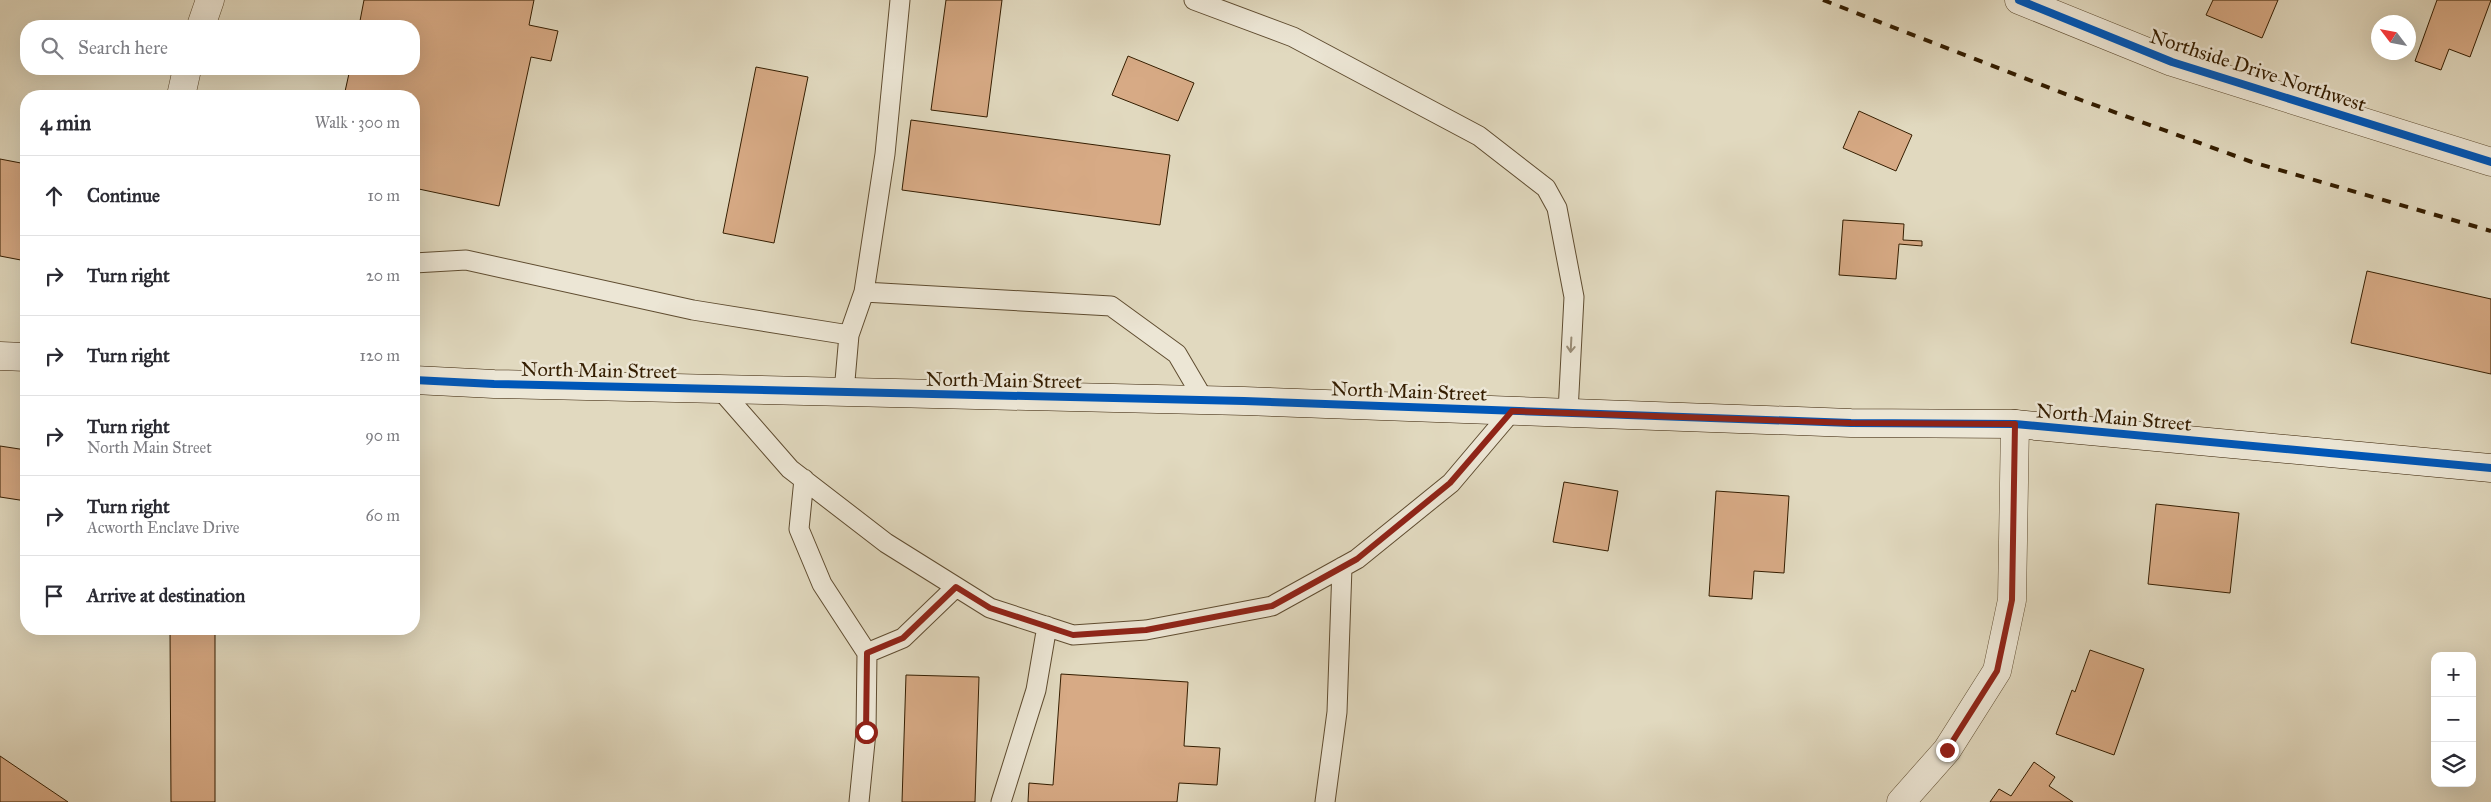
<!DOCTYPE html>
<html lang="en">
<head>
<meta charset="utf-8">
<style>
	:root { --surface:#fff; --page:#f7f7f7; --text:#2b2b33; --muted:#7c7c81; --line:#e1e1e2 }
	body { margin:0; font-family:"IM FELL Great Primer",serif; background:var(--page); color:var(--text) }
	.controls { position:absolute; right:15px; bottom:15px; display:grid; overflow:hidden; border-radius:10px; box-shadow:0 5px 20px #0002 }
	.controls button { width:45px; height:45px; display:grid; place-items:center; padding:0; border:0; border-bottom:1px solid var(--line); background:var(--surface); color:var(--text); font:25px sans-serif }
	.compass { position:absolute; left:2371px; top:15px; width:45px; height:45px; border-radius:50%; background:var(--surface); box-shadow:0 5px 20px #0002; rotate:302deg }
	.stop { position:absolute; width:15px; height:15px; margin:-11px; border:4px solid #8f2418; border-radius:50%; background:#fff }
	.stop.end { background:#8f2418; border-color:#fff; box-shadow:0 1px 5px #0008 }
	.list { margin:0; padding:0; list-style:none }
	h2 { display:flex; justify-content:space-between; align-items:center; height:65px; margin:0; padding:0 20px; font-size:21px }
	h2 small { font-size:16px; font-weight:400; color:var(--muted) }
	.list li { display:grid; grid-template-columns:32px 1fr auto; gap:15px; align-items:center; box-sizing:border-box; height:80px; padding:0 20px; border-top:1px solid var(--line) }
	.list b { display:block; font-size:19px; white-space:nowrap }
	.list p { margin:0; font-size:16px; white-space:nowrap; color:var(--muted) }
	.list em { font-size:16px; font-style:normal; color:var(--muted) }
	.icon { flex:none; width:28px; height:28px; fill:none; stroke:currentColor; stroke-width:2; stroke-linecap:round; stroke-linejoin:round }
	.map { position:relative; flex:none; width:2491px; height:802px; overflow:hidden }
	.search { position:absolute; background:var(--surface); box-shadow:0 5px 20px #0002; left:20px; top:20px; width:400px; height:55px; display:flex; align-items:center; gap:12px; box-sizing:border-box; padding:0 18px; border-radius:20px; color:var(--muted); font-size:19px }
	.panel { position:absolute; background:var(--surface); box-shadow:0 5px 20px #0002; left:20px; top:90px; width:400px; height:545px; border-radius:20px }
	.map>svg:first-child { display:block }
	.building { fill:#d7aa85; stroke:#341d00 }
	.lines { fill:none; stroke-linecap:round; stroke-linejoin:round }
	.lane-casing { stroke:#5f4c30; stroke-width:21 }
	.street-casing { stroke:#5f4c30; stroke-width:29 }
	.secondary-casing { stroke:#341d00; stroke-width:29 }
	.lane { stroke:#ece6d5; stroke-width:19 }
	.street { stroke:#ece6d5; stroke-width:28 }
	.secondary { stroke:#ece6d5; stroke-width:28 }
	.rail { stroke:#341d00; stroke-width:4; stroke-dasharray:9 9; stroke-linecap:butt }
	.cycleway-casing { stroke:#ece6d5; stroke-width:11 }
	.cycleway { stroke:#0057b8; stroke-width:8 }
	.oneway { stroke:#998c75 }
	.route { stroke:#8f2418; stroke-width:6 }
	.labels { text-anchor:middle; stroke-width:5; stroke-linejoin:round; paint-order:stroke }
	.street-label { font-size:20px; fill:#341d00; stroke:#ece6d5 }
</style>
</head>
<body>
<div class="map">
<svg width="2491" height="802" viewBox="0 0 2491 802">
	<rect width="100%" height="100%" fill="#e1d9bf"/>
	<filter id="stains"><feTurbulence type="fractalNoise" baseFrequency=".004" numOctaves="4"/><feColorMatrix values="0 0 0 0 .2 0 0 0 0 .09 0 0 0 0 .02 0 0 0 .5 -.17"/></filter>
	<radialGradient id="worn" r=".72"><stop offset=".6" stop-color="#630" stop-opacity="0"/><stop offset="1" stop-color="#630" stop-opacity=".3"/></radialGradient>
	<path class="building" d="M364,0H534L529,25L558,31L551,61L531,57L499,206L414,188V96H344L350,69H414V26H359Z
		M946,0H1002L987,117L931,110Z
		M2213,0H2278L2262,38L2206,15Z
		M2437,0H2491L2470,57L2449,49L2441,70L2415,61Z
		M1128,56L1194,83L1178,121L1112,95Z
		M756,67L808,77L774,243L723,233Z
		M1859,111L1912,135L1896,171L1843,148Z
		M911,120L1170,155L1160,225L902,190Z
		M0,159L26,164V261L0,256Z
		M1843,220L1904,224L1903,240L1922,241V246L1899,244L1896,279L1839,275Z
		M2367,271L2491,299V374L2351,343Z
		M0,446L26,450V501L0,497Z
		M1564,482L1618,491L1608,551L1553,542Z
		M1716,491L1789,496L1784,573L1754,571L1752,599L1709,596Z
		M2156,504L2239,513L2230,593L2148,584Z
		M170,629H215V802H171Z
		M2090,650L2144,669L2114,755L2056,734L2072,690L2075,692Z
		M1061,674L1188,682L1184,746L1220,748L1217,785L1179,783L1177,802H1028L1029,783L1053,785Z
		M906,675L979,677L975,802H902Z
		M0,756L68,802H0Z
		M2034,762L2055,777L2049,786L2073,802H1990L1999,789L2011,796Z"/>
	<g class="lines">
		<defs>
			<path id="lane" d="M1194,0L1293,37L1479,136L1546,188L1557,208L1574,297L1568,412
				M414,263L466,260L693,310L849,335
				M864,292L885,154L900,0
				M720,389L790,469L886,543L990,608L1073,635L1146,630L1272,606L1357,559L1451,483L1512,411
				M844,392L849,335L864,292L1111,306L1177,354L1204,400
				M804,479L799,529L822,584L867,653L866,732L859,802
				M867,653L903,638L956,587
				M1001,802L1036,690L1047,626
				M1325,802L1337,712L1342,567"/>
			<path id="street" d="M2019,0L2172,62L2491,162
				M201,26L210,0
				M181,96L187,69
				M1901,802L1947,750L1997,671L2012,600L2015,424"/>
			<path id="secondary" d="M0,356L26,357
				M414,380L494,384L1244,401L1851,423L2015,424L2491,468"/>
		</defs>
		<use href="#lane" class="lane-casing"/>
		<use href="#street" class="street-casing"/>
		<use href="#secondary" class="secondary-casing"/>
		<use href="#lane" class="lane"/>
		<use href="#street" class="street"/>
		<use href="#secondary" class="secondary"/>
		<path class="rail" d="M1823,0L2081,100L2252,162L2491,231"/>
		<defs>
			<path id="cycleway" d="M2019,0L2172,62L2491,162
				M414,380L494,384L1244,401L1851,423L2015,424L2491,468"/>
		</defs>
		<use href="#cycleway" class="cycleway-casing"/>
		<use href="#cycleway" class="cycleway"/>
	</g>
	<defs><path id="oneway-shaft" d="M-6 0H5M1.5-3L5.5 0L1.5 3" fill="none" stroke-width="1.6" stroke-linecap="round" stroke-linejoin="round" transform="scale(1.25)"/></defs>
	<use class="oneway" href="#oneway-shaft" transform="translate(1571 345) rotate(93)"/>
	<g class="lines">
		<path class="route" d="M866,732L867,653L903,638L956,587L990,608L1073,635L1146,630L1272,606L1357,559L1450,483L1512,411L1851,423L2015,424L2012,600L1997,671L1947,750"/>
	</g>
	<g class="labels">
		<g class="street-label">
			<text transform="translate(2258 70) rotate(18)" y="7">Northside Drive Northwest</text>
			<text transform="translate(599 370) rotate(1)" y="7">North Main Street</text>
			<text transform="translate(1004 380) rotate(1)" y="7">North Main Street</text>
			<text transform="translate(1409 391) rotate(2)" y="7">North Main Street</text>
			<text transform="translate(2114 417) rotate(5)" y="7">North Main Street</text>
		</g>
	</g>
	<rect width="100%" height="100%" filter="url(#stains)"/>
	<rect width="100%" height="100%" fill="url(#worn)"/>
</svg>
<div class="controls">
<button>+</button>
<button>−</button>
<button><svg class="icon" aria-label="layers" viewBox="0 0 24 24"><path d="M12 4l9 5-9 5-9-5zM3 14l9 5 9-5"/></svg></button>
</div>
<svg class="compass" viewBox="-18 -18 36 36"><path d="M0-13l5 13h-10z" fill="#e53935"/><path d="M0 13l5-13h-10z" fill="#7c7c81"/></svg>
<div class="stop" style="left:866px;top:732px"></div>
<div class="stop end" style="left:1947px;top:750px"></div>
<div class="search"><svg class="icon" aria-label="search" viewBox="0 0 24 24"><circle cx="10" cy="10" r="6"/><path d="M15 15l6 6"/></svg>Search here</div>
<section class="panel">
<h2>4 min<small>Walk · 300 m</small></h2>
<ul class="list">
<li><svg class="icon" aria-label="ahead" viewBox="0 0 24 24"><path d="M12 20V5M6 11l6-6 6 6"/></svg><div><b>Continue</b></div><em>10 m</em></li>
<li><svg class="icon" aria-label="right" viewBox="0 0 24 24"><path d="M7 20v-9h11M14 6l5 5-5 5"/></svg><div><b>Turn right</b></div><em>20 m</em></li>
<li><svg class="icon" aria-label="right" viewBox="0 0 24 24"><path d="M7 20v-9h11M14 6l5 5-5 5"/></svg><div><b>Turn right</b></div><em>120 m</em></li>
<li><svg class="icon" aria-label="right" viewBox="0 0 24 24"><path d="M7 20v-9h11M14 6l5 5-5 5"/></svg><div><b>Turn right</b><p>North Main Street</p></div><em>90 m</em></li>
<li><svg class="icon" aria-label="right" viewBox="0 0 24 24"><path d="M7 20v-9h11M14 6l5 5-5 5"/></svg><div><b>Turn right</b><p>Acworth Enclave Drive</p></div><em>60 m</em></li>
<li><svg class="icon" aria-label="arrive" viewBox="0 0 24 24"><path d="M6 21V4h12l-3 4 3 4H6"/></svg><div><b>Arrive at destination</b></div></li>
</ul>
</section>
</div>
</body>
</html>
